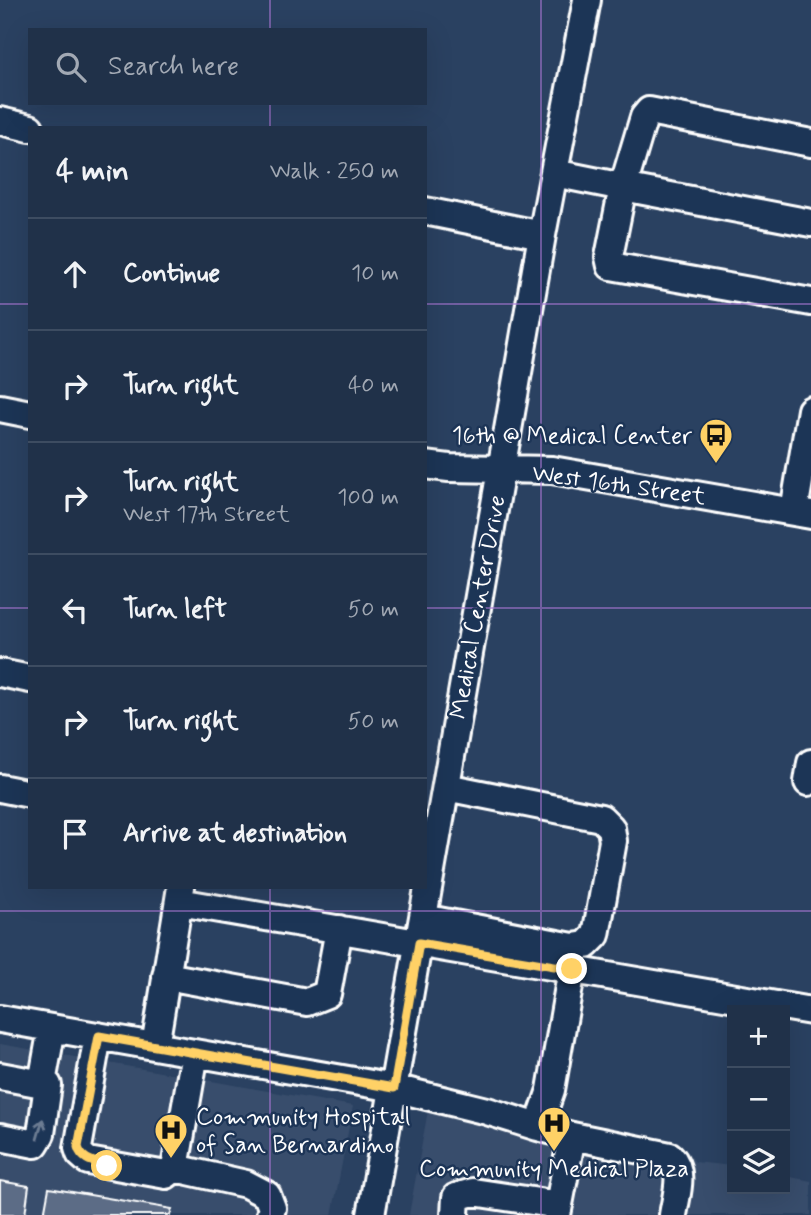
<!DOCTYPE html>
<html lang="en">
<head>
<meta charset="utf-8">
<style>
	:root { --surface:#203149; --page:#283950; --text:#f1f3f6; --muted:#a2a9b4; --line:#3d4c61 }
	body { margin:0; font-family:Mynerve,sans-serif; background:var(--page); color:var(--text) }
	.controls { position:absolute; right:21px; bottom:21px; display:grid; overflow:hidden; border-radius:0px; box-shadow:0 7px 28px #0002 }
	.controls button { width:63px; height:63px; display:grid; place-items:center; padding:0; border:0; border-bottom:2px solid var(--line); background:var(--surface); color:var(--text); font:35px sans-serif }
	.stop { position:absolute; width:21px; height:21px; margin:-16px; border:5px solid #ffd166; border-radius:50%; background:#fff }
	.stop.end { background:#ffd166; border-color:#fff; box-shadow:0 2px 7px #0008 }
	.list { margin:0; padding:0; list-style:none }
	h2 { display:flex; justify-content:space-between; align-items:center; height:91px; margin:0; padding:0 28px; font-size:30px }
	h2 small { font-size:23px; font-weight:400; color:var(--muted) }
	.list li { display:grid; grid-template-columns:46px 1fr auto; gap:21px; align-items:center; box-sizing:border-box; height:112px; padding:0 28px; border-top:2px solid var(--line) }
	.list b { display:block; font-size:26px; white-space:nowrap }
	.list p { margin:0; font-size:23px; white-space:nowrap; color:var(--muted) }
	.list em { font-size:23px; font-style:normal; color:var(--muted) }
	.icon { flex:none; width:38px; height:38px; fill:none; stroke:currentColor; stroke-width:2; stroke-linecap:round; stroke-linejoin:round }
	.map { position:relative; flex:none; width:811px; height:1215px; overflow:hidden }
	.search { position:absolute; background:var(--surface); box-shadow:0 7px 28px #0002; left:28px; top:28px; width:399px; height:77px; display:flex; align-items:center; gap:18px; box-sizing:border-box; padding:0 24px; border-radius:0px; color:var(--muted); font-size:26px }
	.panel { position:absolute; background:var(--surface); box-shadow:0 7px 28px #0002; left:28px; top:126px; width:399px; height:763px; border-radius:0px }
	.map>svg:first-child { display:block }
	.built { fill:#394e6c }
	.building { fill:#5b6c86; stroke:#fff; stroke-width:2 }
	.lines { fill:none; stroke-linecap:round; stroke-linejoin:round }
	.minor-casing { stroke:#fff; stroke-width:32 }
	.minor { stroke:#1d3557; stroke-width:26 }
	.oneway { stroke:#6c7c92 }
	.route { stroke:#ffd166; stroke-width:9 }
	.grid { fill:none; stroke:#a976d5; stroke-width:2; stroke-opacity:0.55 }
	.labels { text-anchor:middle; stroke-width:5; stroke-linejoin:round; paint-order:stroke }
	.poi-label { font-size:24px; fill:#fff; stroke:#1d3557; text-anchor:end }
	.street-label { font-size:24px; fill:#fff; stroke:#1d3557 }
</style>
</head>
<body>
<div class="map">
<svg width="811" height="1215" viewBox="0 0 811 1215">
	<rect width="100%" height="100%" fill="#2a4161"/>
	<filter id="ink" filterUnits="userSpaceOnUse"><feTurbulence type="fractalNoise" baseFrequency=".0143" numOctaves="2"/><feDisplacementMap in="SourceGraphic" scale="14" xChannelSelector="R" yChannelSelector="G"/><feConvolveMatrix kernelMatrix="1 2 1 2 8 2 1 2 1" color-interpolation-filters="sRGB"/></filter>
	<g filter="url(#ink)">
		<path class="built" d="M0,1044L353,1106L332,1215H0Z
			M431,1094L682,1145L695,1162L732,1166V1189H785V1176L811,1181V1215H409Z"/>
		<path class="building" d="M0,1181L29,1186L25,1215H0Z
			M49,1188L172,1209L170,1215H44Z"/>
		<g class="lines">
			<defs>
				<path id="minor" d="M0,121L30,128
					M554,173L623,187L644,117L649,111L811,143
					M425,211L542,235
					M811,223L623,187L609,257L611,266L811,302
					M0,408L30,414
					M425,465L449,468L552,470L811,515
					M794,511L811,410
					M0,673L30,679
					M808,782L811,763
					M0,788L30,794
					M179,902L811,1011
					M423,918L573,947L586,945L596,935L613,841L611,828L601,818L446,787
					M166,976L307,1002L327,994L339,929
					M0,1019L394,1088L487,1111L538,1127L572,1136L670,1156C685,1171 676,1196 673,1215
					M98,1036L78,1148L80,1154L88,1161L166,1175L175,1168L195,1053
					M155,1046L181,887
					M0,1076L48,1085L41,1134L35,1144L0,1137
					M42,1083L52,1028
					M538,1127L551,1090L572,969
					M175,1168L246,1184L267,1195L272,1208L270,1215
					M371,1215L542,235L587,0
					M455,1215L456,1197L473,1192L559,1205
					M557,1215L572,1136"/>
			</defs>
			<use href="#minor" class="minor-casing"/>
			<use href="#minor" class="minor"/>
		</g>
		<defs><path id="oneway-shaft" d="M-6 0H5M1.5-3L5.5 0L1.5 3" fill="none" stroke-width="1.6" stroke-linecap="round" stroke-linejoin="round" transform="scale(1.75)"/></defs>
		<use class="oneway" href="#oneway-shaft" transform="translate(40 1129) rotate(-74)"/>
	</g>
	<g class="lines" filter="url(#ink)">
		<path class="route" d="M107,1166C95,1162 82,1161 78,1147L99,1036L394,1088L419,943L572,969"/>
	</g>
	<path class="grid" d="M270,0V30M541,0V1215M270,103V128M0,304H30M425,304H811M0,608H30M425,608H811M270,887V1215M0,911H811"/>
	<defs>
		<symbol id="bus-pin" viewBox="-11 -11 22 30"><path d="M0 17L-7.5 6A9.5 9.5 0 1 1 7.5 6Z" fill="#ffd166" stroke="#1d3557"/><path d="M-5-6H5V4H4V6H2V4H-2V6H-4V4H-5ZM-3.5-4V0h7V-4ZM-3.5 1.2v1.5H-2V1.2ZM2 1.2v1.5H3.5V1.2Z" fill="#111"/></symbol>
		<symbol id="hospital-pin" viewBox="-11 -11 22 30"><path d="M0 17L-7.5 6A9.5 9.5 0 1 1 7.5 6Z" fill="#ffd166" stroke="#1d3557"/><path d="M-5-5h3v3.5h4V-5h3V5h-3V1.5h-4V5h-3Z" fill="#111"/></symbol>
	</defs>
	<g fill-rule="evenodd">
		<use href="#bus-pin" x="697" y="416" width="38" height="52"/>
		<use href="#hospital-pin" x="535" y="1104" width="38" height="52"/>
		<use href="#hospital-pin" x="152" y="1111" width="38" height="52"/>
	</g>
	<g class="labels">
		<g class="poi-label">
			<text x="692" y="443">16th @ Medical Center</text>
			<text x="196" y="1124" text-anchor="start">Community Hospital<tspan x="196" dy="28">of San Bernardino</tspan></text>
			<text x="554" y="1176" text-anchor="middle">Community Medical Plaza</text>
		</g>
		<g class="street-label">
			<text transform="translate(619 484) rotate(8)" y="8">West 16th Street</text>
			<text transform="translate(477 607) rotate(-80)" y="8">Medical Center Drive</text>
		</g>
	</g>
</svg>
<div class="controls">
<button>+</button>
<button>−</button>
<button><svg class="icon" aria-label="layers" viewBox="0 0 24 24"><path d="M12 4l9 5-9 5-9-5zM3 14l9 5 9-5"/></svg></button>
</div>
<div class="stop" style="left:107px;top:1166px"></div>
<div class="stop end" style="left:572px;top:969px"></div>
<div class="search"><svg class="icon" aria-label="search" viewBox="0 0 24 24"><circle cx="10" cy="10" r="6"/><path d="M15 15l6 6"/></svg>Search here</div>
<section class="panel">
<h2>4 min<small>Walk · 250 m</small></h2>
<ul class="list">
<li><svg class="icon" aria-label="ahead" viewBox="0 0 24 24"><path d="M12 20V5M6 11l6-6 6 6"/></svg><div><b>Continue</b></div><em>10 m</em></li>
<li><svg class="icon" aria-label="right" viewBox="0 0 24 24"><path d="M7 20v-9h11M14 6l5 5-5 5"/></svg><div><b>Turn right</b></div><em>40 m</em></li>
<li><svg class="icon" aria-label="right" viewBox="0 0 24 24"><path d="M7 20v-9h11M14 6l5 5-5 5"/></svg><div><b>Turn right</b><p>West 17th Street</p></div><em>100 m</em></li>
<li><svg class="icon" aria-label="left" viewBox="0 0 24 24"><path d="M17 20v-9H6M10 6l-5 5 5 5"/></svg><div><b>Turn left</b></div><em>50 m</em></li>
<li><svg class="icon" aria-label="right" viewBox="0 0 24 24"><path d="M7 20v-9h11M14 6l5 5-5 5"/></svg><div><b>Turn right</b></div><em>50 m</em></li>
<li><svg class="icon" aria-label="arrive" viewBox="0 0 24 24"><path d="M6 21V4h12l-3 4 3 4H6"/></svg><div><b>Arrive at destination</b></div></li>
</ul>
</section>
</div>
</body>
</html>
